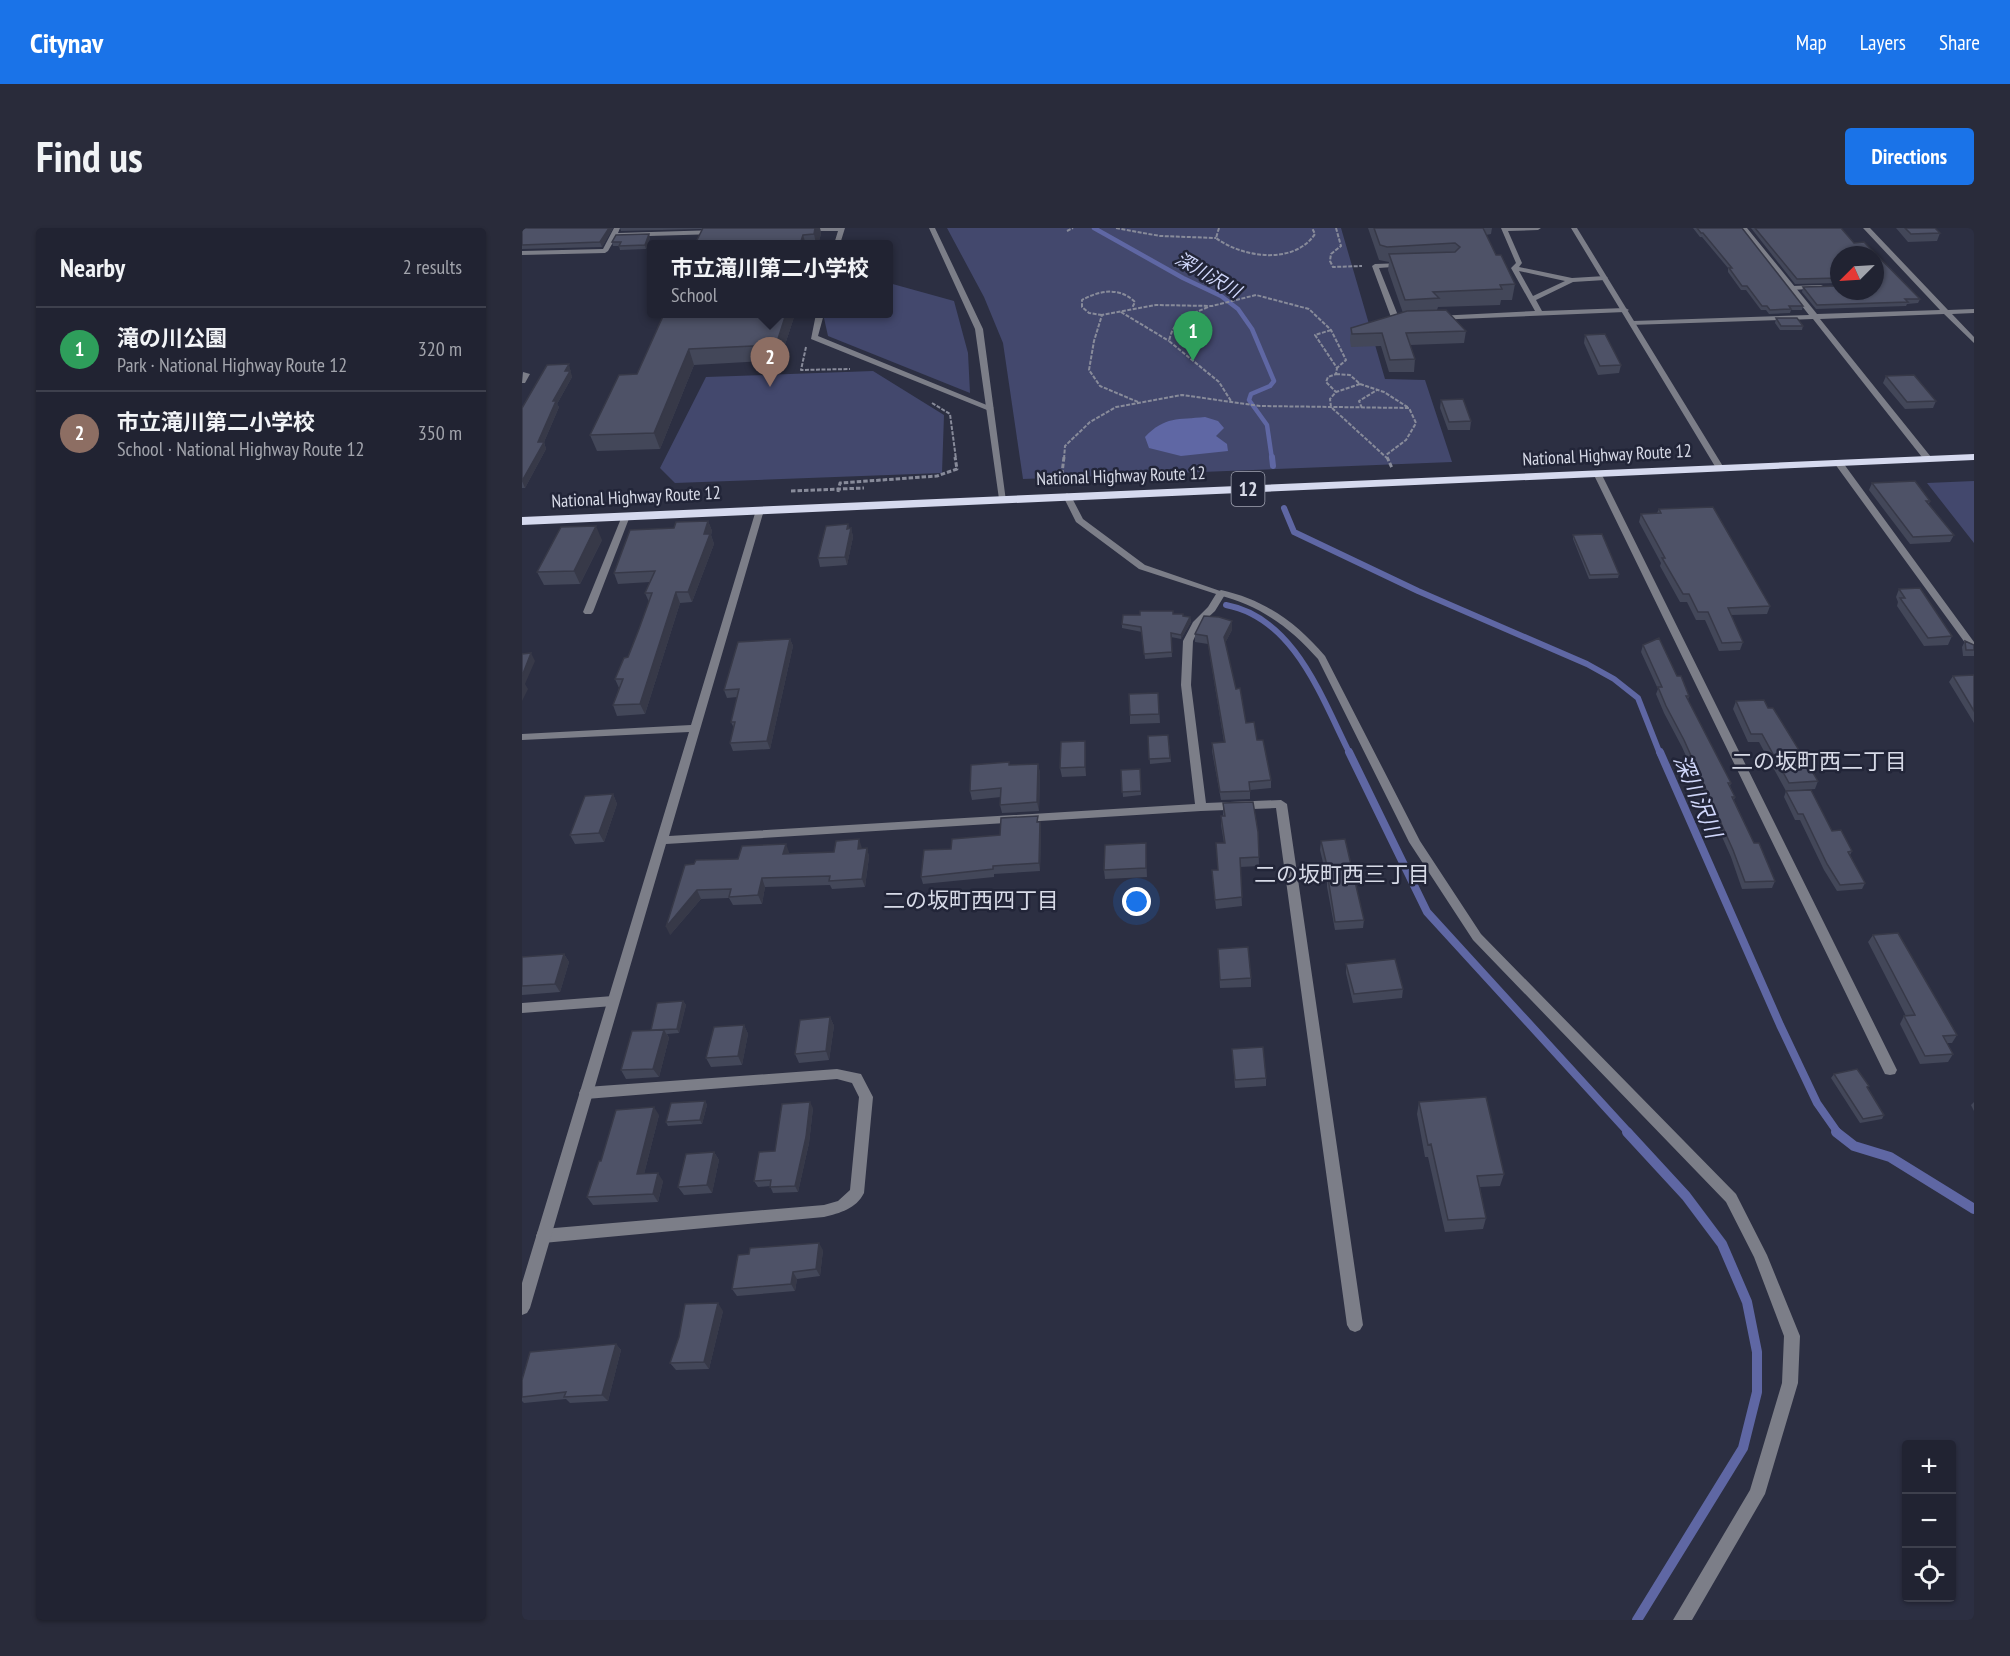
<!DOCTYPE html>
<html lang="en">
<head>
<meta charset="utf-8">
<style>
	:root { --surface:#212332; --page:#292b3a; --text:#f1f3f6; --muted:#a2a4ac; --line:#3e404d; --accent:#1a73e8 }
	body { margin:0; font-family:"PT Sans Narrow","Noto Sans JP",sans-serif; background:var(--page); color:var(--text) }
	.controls { position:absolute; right:18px; bottom:18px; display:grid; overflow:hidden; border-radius:6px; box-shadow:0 2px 4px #0004 }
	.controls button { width:54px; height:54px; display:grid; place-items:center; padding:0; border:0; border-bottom:2px solid var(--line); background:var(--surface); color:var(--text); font:30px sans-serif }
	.compass { position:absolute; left:1308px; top:18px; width:54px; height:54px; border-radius:50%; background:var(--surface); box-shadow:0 2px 4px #0004; rotate:246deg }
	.you { position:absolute; left:615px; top:674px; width:21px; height:21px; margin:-15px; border:4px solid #fff; border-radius:50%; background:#1a73e8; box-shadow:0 0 0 9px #1a73e833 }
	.badge { display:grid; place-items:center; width:39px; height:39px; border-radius:50%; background:var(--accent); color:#fff; font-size:20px; font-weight:700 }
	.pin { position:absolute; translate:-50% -50px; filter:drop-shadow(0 2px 3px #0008) }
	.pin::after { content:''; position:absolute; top:32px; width:21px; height:18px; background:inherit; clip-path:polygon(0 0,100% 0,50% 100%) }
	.popup { position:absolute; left:125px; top:12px; width:246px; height:78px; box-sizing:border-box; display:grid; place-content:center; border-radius:6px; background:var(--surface); filter:drop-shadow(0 2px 4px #0005); font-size:20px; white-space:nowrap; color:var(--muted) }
	.popup b { font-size:22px; color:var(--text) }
	.popup::after { content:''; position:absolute; left:50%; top:100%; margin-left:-12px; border:12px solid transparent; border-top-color:var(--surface) }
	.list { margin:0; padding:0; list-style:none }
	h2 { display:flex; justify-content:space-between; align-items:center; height:78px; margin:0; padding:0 24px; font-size:26px }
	h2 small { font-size:20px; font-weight:400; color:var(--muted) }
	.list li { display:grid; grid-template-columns:39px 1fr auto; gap:18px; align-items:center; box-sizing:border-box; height:84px; padding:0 24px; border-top:2px solid var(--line) }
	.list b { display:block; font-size:22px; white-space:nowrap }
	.list p { margin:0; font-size:20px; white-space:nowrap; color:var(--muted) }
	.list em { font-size:20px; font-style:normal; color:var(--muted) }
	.icon { flex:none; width:33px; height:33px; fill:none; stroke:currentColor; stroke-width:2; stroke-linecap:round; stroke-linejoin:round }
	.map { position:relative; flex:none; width:1452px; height:1392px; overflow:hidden; border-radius:6px }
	header { display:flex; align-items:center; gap:36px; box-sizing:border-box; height:84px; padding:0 30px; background:var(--accent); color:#fff }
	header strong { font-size:28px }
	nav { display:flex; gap:33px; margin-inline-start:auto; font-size:21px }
	.intro { display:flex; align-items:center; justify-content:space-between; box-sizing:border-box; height:144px; padding:0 36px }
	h1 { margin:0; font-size:42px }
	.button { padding:15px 27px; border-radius:6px; background:var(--accent); color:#fff; font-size:21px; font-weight:700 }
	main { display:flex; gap:36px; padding:0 36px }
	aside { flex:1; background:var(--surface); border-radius:6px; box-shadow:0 2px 4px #0004 }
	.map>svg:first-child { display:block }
	.green { fill:#43486d }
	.water { fill:#5f67a4 }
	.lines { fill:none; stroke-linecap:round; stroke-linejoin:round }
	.stream-far3 { stroke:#5f67a4; stroke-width:4.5 }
	.stream-far2 { stroke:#5f67a4; stroke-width:6 }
	.stream-far1 { stroke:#5f67a4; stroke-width:8 }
	.stream { stroke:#5f67a4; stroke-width:10 }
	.path-far1 { stroke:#888b9a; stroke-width:2; stroke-dasharray:4 1.5; stroke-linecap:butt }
	.path { stroke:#888b9a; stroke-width:3; stroke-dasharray:4.5 2; stroke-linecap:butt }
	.service { fill:#7c7e88; fill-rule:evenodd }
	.minor { fill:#7c7e88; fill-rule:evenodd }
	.tertiary { fill:#7c7e88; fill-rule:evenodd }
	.trunk { fill:#d6daef; fill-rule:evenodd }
	.wall { fill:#434759 }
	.shaded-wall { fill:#373948 }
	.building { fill:#4e5267; stroke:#373948; stroke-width:1.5 }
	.labels { text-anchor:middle; stroke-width:5; stroke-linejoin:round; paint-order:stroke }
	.far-water-label { font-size:18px; font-style:italic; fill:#d0d7fb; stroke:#222538 }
	.far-street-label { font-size:18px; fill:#d7dae7; stroke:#222538 }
	.shield { fill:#222538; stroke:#a1a4b2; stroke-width:1.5 }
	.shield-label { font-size:20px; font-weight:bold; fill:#d7dae7 }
	.neighbourhood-label { font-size:22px; fill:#d7dae7; stroke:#222538 }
	.water-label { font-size:22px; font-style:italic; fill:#d0d7fb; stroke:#222538 }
</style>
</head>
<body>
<header>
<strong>Citynav</strong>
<nav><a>Map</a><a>Layers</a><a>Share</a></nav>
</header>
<div class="intro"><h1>Find us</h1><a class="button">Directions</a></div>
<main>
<aside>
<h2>Nearby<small>2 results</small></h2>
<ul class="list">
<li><span class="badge" style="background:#2e9e5b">1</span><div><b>滝の川公園</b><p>Park · National Highway Route 12</p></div><em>320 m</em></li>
<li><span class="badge" style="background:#8d6e63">2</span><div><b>市立滝川第二小学校</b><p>School · National Highway Route 12</p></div><em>350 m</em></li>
</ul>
</aside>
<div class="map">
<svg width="1452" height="1392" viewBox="0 0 1452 1392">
	<rect width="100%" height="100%" fill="#2c2f42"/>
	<path class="green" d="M425,0H819L863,151L903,152L930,234L501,251L481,115L462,69Z
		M367,55L432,73L446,125L448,165L306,108L302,90L304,86H366Z
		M351,143L422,187L420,245L153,255L138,240L184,149Z
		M1452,253V315L1405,255Z"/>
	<path class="water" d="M683,189L696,193L702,200L694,208L705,216L706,223L659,228L627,220L623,209C643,188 656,192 683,189Z"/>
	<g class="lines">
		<path class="stream-far3" d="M572,0L661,50L699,68L716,81L730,101L752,153L748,158L729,166L727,172L745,197L750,231"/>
		<path class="stream-far2" d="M750,229L751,238
			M762,280L772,304L896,363L1065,436L1092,451L1116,470L1138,526
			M704,377C773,390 800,471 828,526"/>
		<path class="stream-far1" d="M827,524L905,684L1107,905
			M1138,524L1258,797L1295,875L1316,905"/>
		<path class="stream" d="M1105,904L1164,968L1200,1016L1225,1074L1235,1124V1164L1221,1220L1115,1392
			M1314,904L1332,918L1368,929L1452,981"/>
		<path class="path-far1" d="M594,0L638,8L694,10
			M697,0L694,10C721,30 772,37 793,6L790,0
			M814,0L819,18L809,26L808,33L811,39L840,38
			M545,3L551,0
			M686,79C666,88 652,90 647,113L697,154L709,173
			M599,84L647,113
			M580,87L567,85L560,79V72C578,62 598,59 613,74L610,80
			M809,102L793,107L815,140L814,146L806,149L804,154L814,164
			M284,119L279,142L328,141
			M814,146L828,147L838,156L814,164L808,171L809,179L866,231
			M838,156L862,164L887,180
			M616,174L578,158L567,142L572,113L580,87L634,77L690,78L734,67L787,81L809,102L824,132L815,140
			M410,175L428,186L434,231
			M840,180L837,173L855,162
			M542,231L543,218L568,194L594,179L660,167L738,178L887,180L894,195L884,212L864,227"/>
		<path class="path" d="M865,229L870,240
			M539,253L542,229
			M269,263L342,260
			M316,264L318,255L415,248L435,241L433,229"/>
		<path class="service" d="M979,0H1019L1016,2L986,3L1000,35L997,39L1050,50L1083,48L1086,50L1083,52L1051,54L1014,72L1020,83L1103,80L1107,82L1103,84L912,92L911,90L915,88L1013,83L989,40L994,35ZM997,43L1043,53L1011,68Z
			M882,35L885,37L884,38L857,40L877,90L883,89L887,91L874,94L870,92L850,38L853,36Z
			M1299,57L1301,58V60L1270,62L1267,60L1270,58Z
			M1,144L8,146L3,155H0Z
			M104,285L108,288L71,384L69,386H63L61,384L100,288Z
			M699,362C743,372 774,394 803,428L898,613L959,706L1214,966L1245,1027L1278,1108L1276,1155L1243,1266L1170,1392H1151L1228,1262L1260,1155L1262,1108L1232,1029L1204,974L951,712L887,614L796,431C768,399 737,377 696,367L694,365Z
			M91,768L95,769L97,773L95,777L91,778L0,785V775Z
			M315,841L339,846L351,869L342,965C334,981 318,985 302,989L21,1015L16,1013L14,1008L16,1003L21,1001L302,977L316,973L328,962L337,869L330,855L315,851L64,871L59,869L57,865L59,861L64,859Z"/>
		<path class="minor" d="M92,0H98L96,5L195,2L198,4L195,6L94,9L86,23L83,25L0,27V23L81,21Z
			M284,0H323L318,16H312L316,3H282V1Z
			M1219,0H1225L1295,86L1418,82L1341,0H1348L1426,82L1452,81V85L1430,86L1452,109V115L1422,86L1298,91L1409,229V233H1403L1291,91L1108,97V93H1111L1287,87Z
			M294,86H302L296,108L472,180L465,182L289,111Z
			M1313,232H1319L1452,414V424L1449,423L1313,236Z
			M1072,243L1079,245L1375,842L1373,846L1368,847L1363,846L1361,842L1071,245Z
			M545,265L549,268L561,291L623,337L704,365L693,383L678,397L671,413L669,457L684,575L759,572L765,576L841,1097L838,1102L833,1104L828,1102L825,1097L754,580L679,583L144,616L8,1080L5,1085L0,1087V1055L167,504L0,512V506L169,497L234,282L238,279L242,282L147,608L673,576L659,457L661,413L671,394L686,379L694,366L617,341L554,294L541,268Z"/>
		<path class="tertiary" d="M407,0H413L461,101L484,273L477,271L453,101Z
			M1049,0H1055L1202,240L1201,242L1194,240Z"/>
		<path class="trunk" d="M1452,226V232L0,297V289Z"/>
	</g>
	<path class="wall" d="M0,0H91L80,19L0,21Z
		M98,0H298L299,6L296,16H173L180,1L99,3Z
		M846,0H970L969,6L964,7L974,27L993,56L990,72H979L978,77L916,79L915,82L944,103L942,115L888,117L893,131L892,144H867L859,118L829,119L828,112L829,100L881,85L866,42L867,34L857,32Z
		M1171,0H1220L1281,78L1280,82H1269L1268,85L1247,86L1244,82H1239L1224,62H1219L1206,44V40L1180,9H1178Z
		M1229,0H1319L1332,15L1398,71L1396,75L1385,76L1384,78L1294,81L1280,64L1281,59L1353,63L1317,27V55L1273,56Z
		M1374,0H1413L1418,5L1415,13L1386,14Z
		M128,10L124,21L98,22L97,18H91L90,14Z
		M142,86H273L258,132L172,137L138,221L75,223L68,207L115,146Z
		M1254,90L1281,98L1280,102H1258L1253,95Z
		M1063,107L1099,137L1097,145L1076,147L1062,115Z
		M49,142L48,144L50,149L35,176L37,179L22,214L24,221L3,260H0V180Z
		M1364,148L1414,173L1411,180L1383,181L1361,155Z
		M919,172L949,193L948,202H926L918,180Z
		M1350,255L1408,273L1407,276L1432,307L1428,314L1388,316L1347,262Z
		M1137,281L1248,378L1245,386L1209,387L1221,414L1218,422L1197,423L1183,392H1174L1165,374H1158L1138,338L1139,335L1117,294L1119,286L1135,285Z
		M186,293L190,303L189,307L192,316L170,374L158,375L123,486L95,488L91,477L97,460L93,451L106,429L117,401L127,374L123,365L128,354L96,356L92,345Z
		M326,296L327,301L329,300L331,309L325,337L298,339L296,330Z
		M1051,307L1097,346L1096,350L1067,351L1051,311Z
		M80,312L58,356L22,357L15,344Z
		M1377,361L1430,408L1426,417L1402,418L1375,378L1376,374L1374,369Z
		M651,386L668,389L669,394L659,411L649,409L650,429L623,431L620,404L600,400V396Z
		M710,402L703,415L714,461L724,495L735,512L749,552V560L728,562V571L699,572L690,523V515L702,514L686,416L673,414V406Z
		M268,411L271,418L248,521L211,523L208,515L212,500L209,494L215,469L205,470L202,462Z
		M1443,413L1452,417V428H1441L1440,419Z
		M1121,417L1155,448L1167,468L1166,472L1209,555L1208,558L1213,569L1212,572L1232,615L1253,653L1250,660L1220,661L1209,629L1160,519L1142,485L1134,466L1136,461L1119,424Z
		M1452,447V495L1427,454L1431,448Z
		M636,465L638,495L608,496V487Z
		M1214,473L1246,480L1296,553L1293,561L1264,563L1237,514H1226L1211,481Z
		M646,507L649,534L628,536L626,508Z
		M564,522V548L540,549L538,540Z
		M516,536L518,545L517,583L480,585L478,577L479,569L450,572L448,563L488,537Z
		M618,541L619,567L601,569L599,542Z
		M1264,563L1310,603L1330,623L1328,627L1343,655L1340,661L1315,663L1302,642L1278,592H1273L1262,569Z
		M91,566L95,576L82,614L53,616L48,607Z
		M701,575L736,604L737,638L718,639L720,678L694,681L690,642H696L702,615L699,597V588H701Z
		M517,594H518L519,601L518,643L472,646V649L401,656L399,649L429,621L478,607Z
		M799,613L842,692L841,700L813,702L805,659V651L798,622Z
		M345,620L347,629L343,659L310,661L308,657L243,659L240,676L211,677L207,670L179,671L148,707L172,636L267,624V625L312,624Z
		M624,625L625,649L583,651L582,642Z
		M1351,707L1435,807L1430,815H1425L1431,826L1426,834L1398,836L1378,796L1382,788H1384L1346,714Z
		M696,721L729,750V759L698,760Z
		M42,726L47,734L38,764L0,767V729Z
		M824,736L881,761L880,770L831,775L824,745Z
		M161,773L164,777L157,805L145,806L147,810L137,849L104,851L99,842L129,802Z
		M308,789L312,798L307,832L277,835L273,826Z
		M222,797L226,806L220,837L189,839L184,830Z
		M710,821L744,850V858L713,860Z
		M1312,846L1346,860L1362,887L1360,891L1338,895L1309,850Z
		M183,873L185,877L180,896L146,898L144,894Z
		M897,874L982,946L978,958L958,959L964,990L961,1001L923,1004L906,929H903L895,886Z
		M1452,874V883L1449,877Z
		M291,880L287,915L276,964L251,965L248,958L236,959L232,953L253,923Z
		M137,887L122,946L141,953L136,974L71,977L65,969L79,933Z
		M192,924L197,932L190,965L162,967L156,959Z
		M301,1022L298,1048L275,1051L273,1063L215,1068L210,1061Z
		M201,1083L187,1141L154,1142L148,1135Z
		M94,1116L99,1122L86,1173L48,1175L44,1171L2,1175L0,1173V1152Z"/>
	<path class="shaded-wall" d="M87,0H91L80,19L78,14Z
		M293,0H298L299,6L296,16H294L292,6Z
		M127,6L128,10L124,21L123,17Z
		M281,7L284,16H278Z
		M264,86H273L258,132L254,117Z
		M167,121L172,137L138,221L132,205Z
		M47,136L50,149L35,176L37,179L22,214L24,221L3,260L0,253L16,214L31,173L43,143Z
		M186,293L190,303L189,307L192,316L170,374L166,364L182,306Z
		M326,296L328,305L329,300L331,309L325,337L323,329Z
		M74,298L80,312L58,356L52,343Z
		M154,364L158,375L123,486L118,476Z
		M668,389L669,394L659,411V407Z
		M710,393V402L702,417V409Z
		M268,411L271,418L248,521L245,513Z
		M9,425L13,433L3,456L6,461L0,473V448Z
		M563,513L564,522V548L563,539Z
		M516,536L518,545L517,583L515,574Z
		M91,566L95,576L82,614L77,605Z
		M518,594L519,601L518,643L517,635Z
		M337,611L340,620L339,630L336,621Z
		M264,616L267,624L264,634L261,626Z
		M345,620L347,629L343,659L340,651Z
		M240,650L243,659L240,676L236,667Z
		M175,662L179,671L148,707L144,699Z
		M42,726L47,734L38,764L33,756Z
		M161,773L164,777L157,805L155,801Z
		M308,789L312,798L307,832L304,823Z
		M222,797L226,806L220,837L216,828Z
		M142,802L147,810L137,849L131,841Z
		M183,873L185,877L180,896L178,892Z
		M288,874L291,880L287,915L276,964L273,958Z
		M132,879L137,887L120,954L115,946Z
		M192,924L197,932L190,965L185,957Z
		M136,945L141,953L136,974L131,966Z
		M297,1015L301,1022L298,1048L294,1041Z
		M271,1044L275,1051L273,1063L269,1056Z
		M196,1075L201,1083L187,1141L182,1134Z
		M94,1116L99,1122L86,1173L80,1167Z"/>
	<path class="building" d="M0,0H87L78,14L0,17Z
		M181,0H293L292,6L281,7L278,16H173Z
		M852,0H961L974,27H979L993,56L978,57L980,61L911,64L917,70L883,72L867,26L933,24L938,19L933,15L865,19L858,17Z
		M1175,0H1220L1281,78H1267L1269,81L1248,82L1245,78H1240L1225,58H1220L1207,40H1210L1181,5H1179Z
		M1233,0H1319L1332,15L1342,14L1398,71H1383L1386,74L1295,77L1281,59L1317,58V63H1353V27H1317V50L1275,51Z
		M1383,0H1413L1418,5L1389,6Z
		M127,6L123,17L97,18L99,14H90L94,7Z
		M924,82L944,103L884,105L893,131L868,132L860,105L830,106L829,100L885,83Z
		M142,86H264L254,117L167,121L132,205L68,207L97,147L115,146Z
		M1254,90H1275L1281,98H1259Z
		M1083,106L1099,137L1078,138L1063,107Z
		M47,136L43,143H48L31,173H34L16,214H22L0,253V180L25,137Z
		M1392,147L1414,173L1385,174L1364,148Z
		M941,171L949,193L927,194L919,172Z
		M1393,253L1408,273H1404L1432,307L1391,309L1350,255Z
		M1191,279L1248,378L1206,380L1221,414L1200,415L1186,384H1176L1167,366H1161L1140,330H1143L1119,286L1139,285L1137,281Z
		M186,293L182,306H188L166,364H154L118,476L91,477L101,451H93L102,430L106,429L117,401L130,365H123L133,343L92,345L108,302L152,300L154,294Z
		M326,296L325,301L329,300L323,329L296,330L304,298Z
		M74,298L52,343L15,344L39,299Z
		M1080,306L1097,346L1068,347L1051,307Z
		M1398,360L1430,408L1406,410L1378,370H1383L1377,361Z
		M618,383H651V386H661V388L668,389L659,407L649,405L650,424L622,426L619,399L600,396L601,387H618Z
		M682,388L697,389L710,393L702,409L714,461L718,460L724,495L732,494L735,512H741L749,552L727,554L728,563L698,564L690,515L703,514L685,408L673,406Z
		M1137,410L1155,448H1159L1167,468H1164L1209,555H1206L1213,569H1210L1232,615H1237L1253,653L1223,654L1211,622L1162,512L1144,478L1136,459H1140L1121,417Z
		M268,411L245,513L208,515L213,494H209L217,461L202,462L216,414Z
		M1443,413L1452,417V422H1444Z
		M9,425L0,448V426Z
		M1452,447V483L1431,448Z
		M636,465L637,486L608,487L607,466Z
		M1242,472L1246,480H1251L1296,553L1267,555L1240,506H1229L1214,473Z
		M646,507L648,530L627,531L626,508Z
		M563,513V539L538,540L539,514Z
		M487,534V537L516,536L515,574L478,577L479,560L448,563L449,537Z
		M618,541L619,563L600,564L599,542Z
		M1289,562L1310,603L1319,602L1330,623L1326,624L1343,655L1318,657L1305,636L1281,586H1276L1264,563Z
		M91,566L77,605L48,607L63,568Z
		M731,574L736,604L737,629L718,630L720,669L693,672L690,642H696L694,615H703L699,588H703L701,575Z
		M516,588L515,594H518L517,635L471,638V641L399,649L402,622L429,621L430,611L478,607L479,590Z
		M337,611L336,621L345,620L340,651L307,653L308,648L240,650L236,667L207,669L209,661L175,662L144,699L163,637L172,636L174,632L216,631L220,618L264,616L261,626L312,624L314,613Z
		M823,611L842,692L813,694L806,650H808L799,613Z
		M624,615V640L582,642L583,617Z
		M1376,705L1435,807L1421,808L1431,826L1403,828L1382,788L1393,787L1351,707Z
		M726,719L729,750L698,752L696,721Z
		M42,726L33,756L0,758V729Z
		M873,731L881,761L832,766L824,736Z
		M161,773L155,801L129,802L135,775Z
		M308,789L304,823L273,826L278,792Z
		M222,797L216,828L184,830L192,799Z
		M142,802L131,841L99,842L110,803Z
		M741,819L744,850L713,852L710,821Z
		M1335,841L1347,858L1345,859L1362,887L1341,891L1312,846Z
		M964,869L982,946L955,948L964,990L926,992L909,916L906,917L897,874Z
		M183,873L178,892L144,894L149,875Z
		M288,874L284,909L273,958L248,959L249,952L232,953L237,924L253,923L260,876Z
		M132,879L115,946L136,945L131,966L65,969L77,933H79L94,882Z
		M192,924L185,957L156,959L164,926Z
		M297,1015L294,1041L271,1044L269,1056L210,1061L216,1027L227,1026L228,1020Z
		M196,1075L182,1134L148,1135L157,1109L163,1076Z
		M94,1116L80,1167L42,1169L44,1164L0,1169V1152L8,1124Z"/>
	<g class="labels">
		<g class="far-water-label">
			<text transform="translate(686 47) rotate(30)" y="6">深川沢川</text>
		</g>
		<g class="far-street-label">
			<text transform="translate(1085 227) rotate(-3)" y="6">National Highway Route 12</text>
			<text transform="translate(599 248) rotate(-2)" y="6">National Highway Route 12</text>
			<text transform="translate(114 269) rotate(-3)" y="6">National Highway Route 12</text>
		</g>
		<rect class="shield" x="709.5" y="244" width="33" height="34" rx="4.5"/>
		<g class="shield-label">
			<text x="726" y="268">12</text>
		</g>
		<g class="neighbourhood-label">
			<text x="1297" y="541">二の坂町西二丁目</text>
			<text x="820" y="654">二の坂町西三丁目</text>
			<text x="449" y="680">二の坂町西四丁目</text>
		</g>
		<g class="water-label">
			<text transform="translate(1176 568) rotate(67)" y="8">深川沢川</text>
		</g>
	</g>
</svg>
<div class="controls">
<button>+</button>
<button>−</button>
<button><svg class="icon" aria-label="locate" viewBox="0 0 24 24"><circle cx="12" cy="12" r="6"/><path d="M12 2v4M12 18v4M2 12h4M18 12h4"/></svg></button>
</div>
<svg class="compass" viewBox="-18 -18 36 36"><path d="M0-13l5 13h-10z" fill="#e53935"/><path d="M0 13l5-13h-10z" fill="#a2a4ac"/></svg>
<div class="you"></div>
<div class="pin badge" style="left:671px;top:133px;background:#2e9e5b">1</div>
<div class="pin badge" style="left:248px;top:159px;background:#8d6e63">2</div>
<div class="popup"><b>市立滝川第二小学校</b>School</div>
</div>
</main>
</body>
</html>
